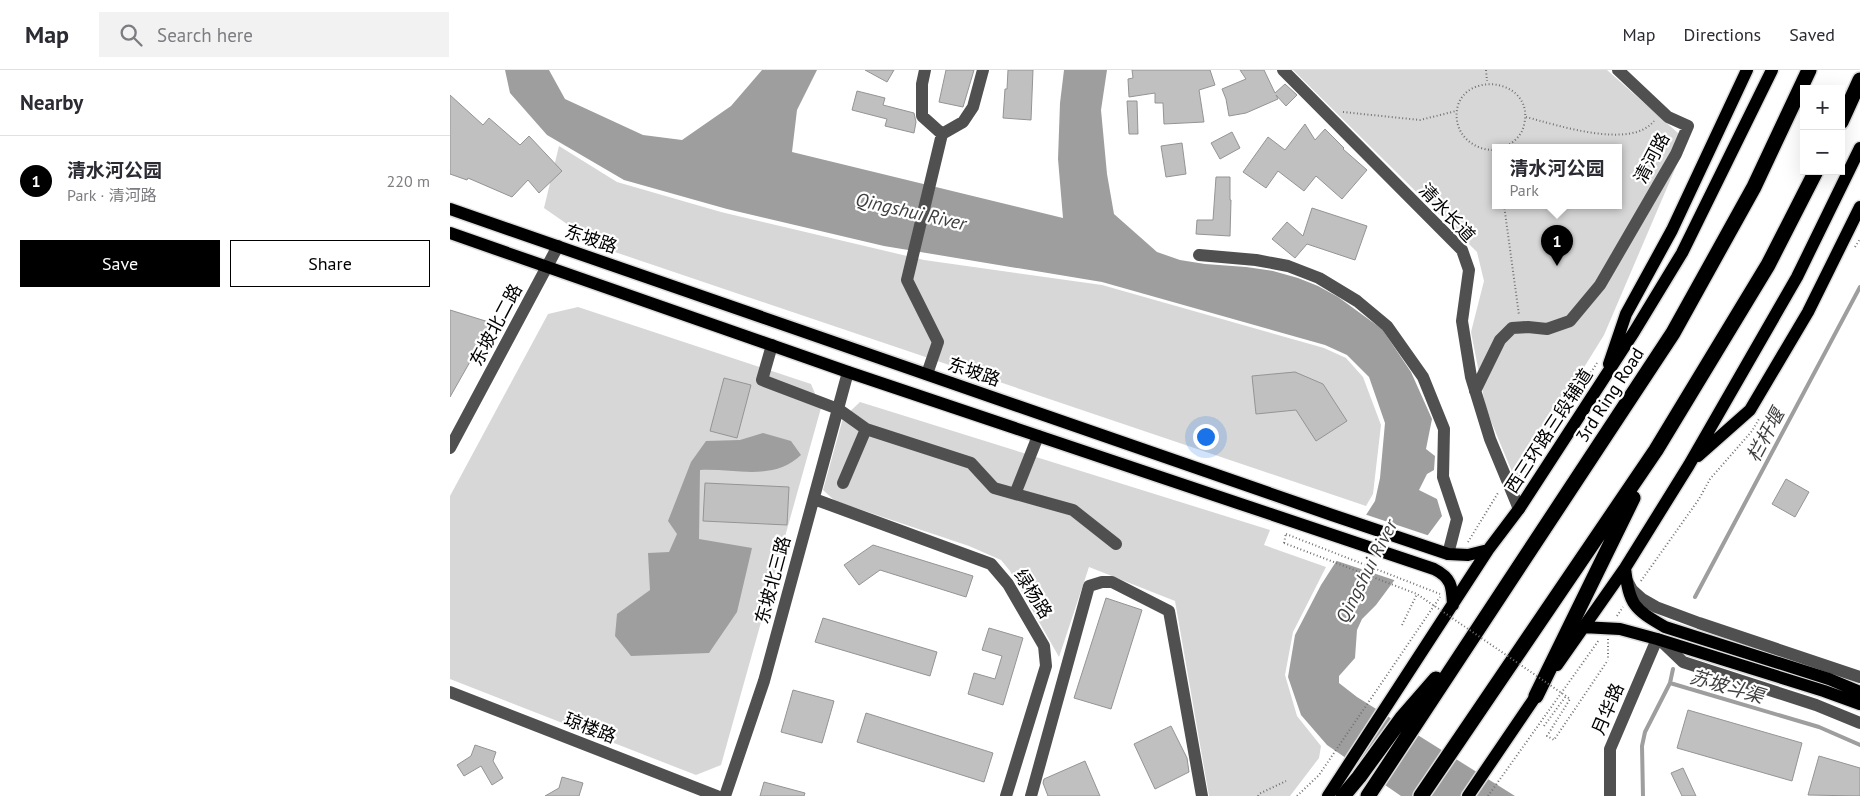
<!DOCTYPE html>
<html lang="en">
<head>
<meta charset="utf-8">
<style>
	:root { --surface:#fff; --page:#f2f2f3; --text:#2b2b33; --muted:#7c7c81; --line:#e1e1e2; --accent:#000 }
	body { margin:0; font-family:"PT Sans","Noto Sans SC",sans-serif; background:var(--page); color:var(--text) }
	.controls { position:absolute; right:15px; top:15px; display:grid; overflow:hidden; border-radius:0px; box-shadow:0 5px 20px #0002 }
	.controls button { width:45px; height:45px; display:grid; place-items:center; padding:0; border:0; border-bottom:1px solid var(--line); background:var(--surface); color:var(--text); font:25px sans-serif }
	.you { position:absolute; left:755px; top:366px; width:18px; height:18px; margin:-12px; border:4px solid #fff; border-radius:50%; background:#1a73e8; box-shadow:0 0 0 8px #1a73e833 }
	.badge { display:grid; place-items:center; width:32px; height:32px; border-radius:50%; background:var(--accent); color:#fff; font-size:16px; font-weight:700 }
	.pin { position:absolute; translate:-50% -41px; filter:drop-shadow(0 1px 2px #0008) }
	.pin::after { content:''; position:absolute; top:26px; width:18px; height:15px; background:inherit; clip-path:polygon(0 0,100% 0,50% 100%) }
	.popup { position:absolute; left:1042px; top:74px; width:130px; height:65px; box-sizing:border-box; display:grid; place-content:center; border-radius:0px; background:var(--surface); filter:drop-shadow(0 1px 4px #0005); font-size:16px; white-space:nowrap; color:var(--muted) }
	.popup b { font-size:19px; color:var(--text) }
	.popup::after { content:''; position:absolute; left:50%; top:100%; margin-left:-10px; border:10px solid transparent; border-top-color:var(--surface) }
	.list { margin:0; padding:0; list-style:none }
	h2 { display:flex; justify-content:space-between; align-items:center; height:65px; margin:0; padding:0 20px; font-size:21px }
	h2 small { font-size:16px; font-weight:400; color:var(--muted) }
	.list li { display:grid; grid-template-columns:32px 1fr auto; gap:15px; align-items:center; box-sizing:border-box; height:90px; padding:0 20px; border-top:1px solid var(--line) }
	.list b { display:block; font-size:19px; white-space:nowrap }
	.list p { margin:0; font-size:16px; white-space:nowrap; color:var(--muted) }
	.list em { font-size:16px; font-style:normal; color:var(--muted) }
	.actions { display:flex; gap:10px; padding:15px 20px }
	.actions a { flex:1; padding:11px 0; border:1px solid var(--accent); border-radius:0px; text-align:center; font-size:18px; color:var(--accent) }
	.actions .main { background:var(--accent); color:#fff }
	.icon { flex:none; width:28px; height:28px; fill:none; stroke:currentColor; stroke-width:2; stroke-linecap:round; stroke-linejoin:round }
	.map { position:relative; flex:none; width:1410px; height:726px; overflow:hidden }
	header { display:flex; align-items:center; gap:30px; box-sizing:border-box; height:70px; padding:0 25px; background:var(--surface); border-bottom:1px solid var(--line) }
	header strong { font-size:24px }
	nav { display:flex; gap:28px; margin-inline-start:auto; font-size:18px }
	.search { width:350px; height:45px; background:var(--page); display:flex; align-items:center; gap:12px; box-sizing:border-box; padding:0 18px; border-radius:0px; color:var(--muted); font-size:19px }
	main { display:flex }
	aside { flex:1; background:var(--surface) }
	.map>svg:first-child { display:block }
	.green { fill:#d7d7d7; fill-rule:evenodd }
	.water { fill:#9e9e9e }
	.pier { fill:#fff }
	.lines { fill:none; stroke-linecap:round; stroke-linejoin:round }
	.stream { stroke:#9e9e9e; stroke-width:4 }
	.building { fill:#c0c0c0; stroke:#949494 }
	.major-casing { stroke:#dbdbdb; stroke-width:15 }
	.highway-casing { stroke:#dbdbdb; stroke-width:18 }
	.path { stroke:#727272; stroke-width:2; stroke-dasharray:1 2.5; stroke-linecap:butt }
	.minor { stroke:#505050; stroke-width:12 }
	.major { stroke:#000; stroke-width:12 }
	.highway { stroke:#000; stroke-width:15 }
	.path-bridge { stroke:#727272; stroke-width:2; stroke-dasharray:1 2.5; stroke-linecap:butt }
	.labels { text-anchor:middle; stroke-width:4.5; stroke-linejoin:round; paint-order:stroke }
	.street-label { font-size:18px; fill:#000; stroke:#fff }
	.water-label { font-size:19px; font-style:italic; fill:#3f3f3f; stroke:#fff }
</style>
</head>
<body>
<header>
<strong>Map</strong>
<div class="search"><svg class="icon" aria-label="search" viewBox="0 0 24 24"><circle cx="10" cy="10" r="6"/><path d="M15 15l6 6"/></svg>Search here</div>
<nav><a>Map</a><a>Directions</a><a>Saved</a></nav>
</header>
<main>
<aside>
<h2>Nearby<small></small></h2>
<ul class="list">
<li><span class="badge">1</span><div><b>清水河公园</b><p>Park · 清河路</p></div><em>220 m</em></li>
</ul>
<div class="actions"><a class="main">Save</a><a>Share</a></div>
</aside>
<div class="map">
<svg width="1410" height="726" viewBox="0 0 1410 726">
	<rect width="100%" height="100%" fill="#fff"/>
	<path class="green" d="M843,0H1157L1237,71L1154,265L1065,409L1036,339L1021,262L1034,211L1027,182ZM1046,77H1168V135H1046Z
		M109,76L167,112L271,142L474,190L652,215L874,278L896,288L913,307L931,355L923,424L916,436L150,177L94,138Z
		M128,237L361,314L371,338L271,695L246,705L0,609V426L98,244Z
		M410,332L820,460L814,475L876,497L843,562L835,605L847,646L871,676L869,688L840,726H759L725,531L639,497L609,587L560,501L551,490L519,476L385,431L373,420L393,348Z"/>
	<path class="water" d="M55,0H99L115,29L193,65L232,70L281,36L312,0H367L347,40L342,82L613,148L608,89L610,33L614,0H657L651,40L657,104L664,144L707,182L730,190L755,194L796,197L823,201L848,208L868,216L888,227L932,259L961,302L982,349L976,379L985,386L984,400L977,404L969,420L987,429L992,446L926,535L912,549L907,560L905,588L889,606V613L907,627L1065,726H951L877,675L851,645L838,607L845,565L871,515L925,431L930,408L935,353L919,307L897,285L875,275L652,212L434,176L277,139L174,110L97,65L60,23Z
		M313,363L341,371L351,385C323,412 284,398 250,400L249,469L302,478L287,542L259,583L181,586L165,566L167,544L200,520L198,483L219,482L227,464L218,451L241,392L256,371L290,370Z"/>
	<path class="pier" d="M914,444L980,466L947,511L884,490Z"/>
	<g class="lines">
		<path class="stream" d="M1245,527L1410,217
			M1220,613L1223,599
			M1193,726L1192,676L1195,662L1220,613L1369,657L1410,675"/>
	</g>
	<path class="building" d="M415,0H444L437,12Z
		M496,0H524L513,37L489,32Z
		M558,0H583L581,50L553,48L555,19H557Z
		M682,0H760L765,15L749,20L754,52L714,54L713,33H705V23L679,27L678,9L683,8Z
		M790,0H814L825,23L835,14L847,25L836,36L826,25L828,29L796,43L779,46L776,29L772,19L796,9Z
		M407,21L435,28L433,35L464,43L466,52L464,63L435,56L437,49L402,40Z
		M0,25L33,55L39,48L70,75L79,66L112,101L89,123L78,110L62,127L18,108L17,110L0,104Z
		M677,31H687L688,64H679Z
		M855,54L865,70L875,59L894,78L893,79L917,100L892,129L866,106L854,121L828,101L816,118L793,102L818,67L835,80Z
		M782,62L790,78L770,89L761,73Z
		M732,73L736,104L716,107L711,76Z
		M766,107H780V130H781L780,166L746,164L747,150H763Z
		M862,138L917,156L905,190L857,174L845,188L822,169L837,152L853,166Z
		M0,240L42,253L0,327Z
		M845,302L873,314L897,351L866,371L846,340L806,344L802,306Z
		M274,308L301,315L287,368L260,361Z
		M1336,409L1359,422L1345,447L1322,434Z
		M255,413L339,417L337,455L253,451Z
		M423,475L523,506L516,527L430,500L409,515L394,495Z
		M656,528L692,540L661,639L624,628Z
		M373,548L487,582L480,606L365,572Z
		M539,558L573,568L553,635L518,624L524,603L545,609L552,586L532,580Z
		M343,620L384,631L372,673L331,662Z
		M1238,640L1352,673L1342,711L1227,678Z
		M416,643L543,683L534,712L407,672Z
		M721,656L737,688L739,702L705,719L684,674Z
		M25,675L46,682L43,691L53,708L42,715L31,696L14,706L7,695L21,686Z
		M1369,686L1410,698V726L1358,725Z
		M635,691L650,726H598L593,713L594,709Z
		M1233,698L1246,726H1232L1221,703Z
		M112,707L133,713L129,726H95L109,718Z
		M314,712L355,723L354,726H310Z"/>
	<g class="lines">
		<defs>
			<path id="major" d="M0,139L882,445L998,484L1018,485L1038,480
				M0,163L398,302L984,499C1002,508 1002,517 1003,535
				M1159,294L1176,244L1222,160L1297,0
				M1248,386L1300,340L1358,242L1410,137
				M1175,498C1179,535 1184,539 1215,557L1379,609L1410,622
				M1132,557L1170,559L1207,569L1374,621L1410,634
				M1107,595L1175,498L1239,395L1347,207L1410,78
				M878,726L1038,480L1069,439L1184,262L1232,183L1322,0
				M1018,726L1090,620"/>
			<path id="highway" d="M1391,52L1410,10
				M1086,626L1183,428
				M893,726L909,707L952,648L986,609
				M918,726L1223,263L1304,117L1359,0
				M971,726L1206,380L1318,195L1366,101"/>
		</defs>
		<use href="#major" class="major-casing"/>
		<use href="#highway" class="highway-casing"/>
		<path class="path" d="M1036,0L1037,11
			M893,42L970,50L1006,41
			M1076,47C1107,55 1181,80 1204,51
			M1046,80C1021,81 1001,61 1008,35C1020,0 1085,11 1074,55C1072,65 1064,73 1054,77
			M1054,135L1069,245
			M1405,177L1410,169
			M1111,350L1147,293
			M1069,406L1081,397
			M836,464L990,524
			M1018,472L1048,423
			M834,473L836,463
			M1191,511L1249,429L1260,409L1302,361L1309,349
			M1167,546L1173,537
			M952,555L967,524
			M1158,569V590
			M1094,656L1116,626
			M808,726L809,724L836,711
			M847,726L869,705L990,527
			M1038,726L1149,570"/>
		<path class="minor" d="M475,0L472,14V46L492,64
			M833,0L1012,180L1019,200L1012,251L1021,307L1040,369L1069,439
			M749,185L806,190L838,196L869,208L907,231L937,256L973,307L994,359L993,407L1007,449L998,484
			M322,275L312,310L388,339L416,359L521,393L544,418L623,440L666,474
			M477,304L488,272L457,210L492,64L513,52L523,37L533,0
			M1025,321L1050,270L1062,258L1078,257L1097,259L1120,251L1150,215L1226,84L1238,56L1218,47L1168,0
			M0,378L108,176
			M393,413L416,359
			M565,424L588,366
			M364,429L541,494L558,514L594,576L596,596L556,726
			M1177,511L1182,520L1192,529L1206,537L1249,553L1410,607
			M1210,570L1233,592L1366,635L1410,653
			M0,622L267,726
			M275,726L314,611L398,302
			M581,726L639,516L652,512H662L719,541L752,726
			M1160,726V679L1207,569"/>
		<use href="#major" class="major"/>
		<use href="#highway" class="highway"/>
		<path class="path-bridge" d="M834,473L967,524L1116,626L1120,629L1097,666L1104,670L1158,590"/>
	</g>
	<g class="labels">
		<g class="street-label">
			<text transform="translate(1202 88) rotate(-62)" y="6">清河路</text>
			<text transform="translate(997 143) rotate(47)" y="6">清水长道</text>
			<text transform="translate(141 169) rotate(19)" y="6">东坡路</text>
			<text transform="translate(46 255) rotate(-62)" y="6">东坡北二路</text>
			<text transform="translate(524 302) rotate(19)" y="6">东坡路</text>
			<text transform="translate(1160 325) rotate(-57)" y="6">3rd Ring Road</text>
			<text transform="translate(1099 361) rotate(-57)" y="6">西三环路三段辅道</text>
			<text transform="translate(323 510) rotate(-75)" y="6">东坡北三路</text>
			<text transform="translate(583 524) rotate(58)" y="6">绿杨路</text>
			<text transform="translate(1158 639) rotate(-67)" y="6">月华路</text>
			<text transform="translate(140 658) rotate(21)" y="6">琼楼路</text>
		</g>
		<g class="water-label">
			<text transform="translate(461 141) rotate(13)" y="7">Qingshui River</text>
			<text transform="translate(1315 365) rotate(-62)" y="7">栏杆堰</text>
			<text transform="translate(916 501) rotate(-63)" y="7">Qingshui River</text>
			<text transform="translate(1277 616) rotate(16)" y="7">苏坡斗渠</text>
		</g>
	</g>
</svg>
<div class="controls">
<button>+</button>
<button>−</button>
</div>
<div class="you"></div>
<div class="pin badge" style="left:1107px;top:196px">1</div>
<div class="popup"><b>清水河公园</b>Park</div>
</div>
</main>
</body>
</html>
